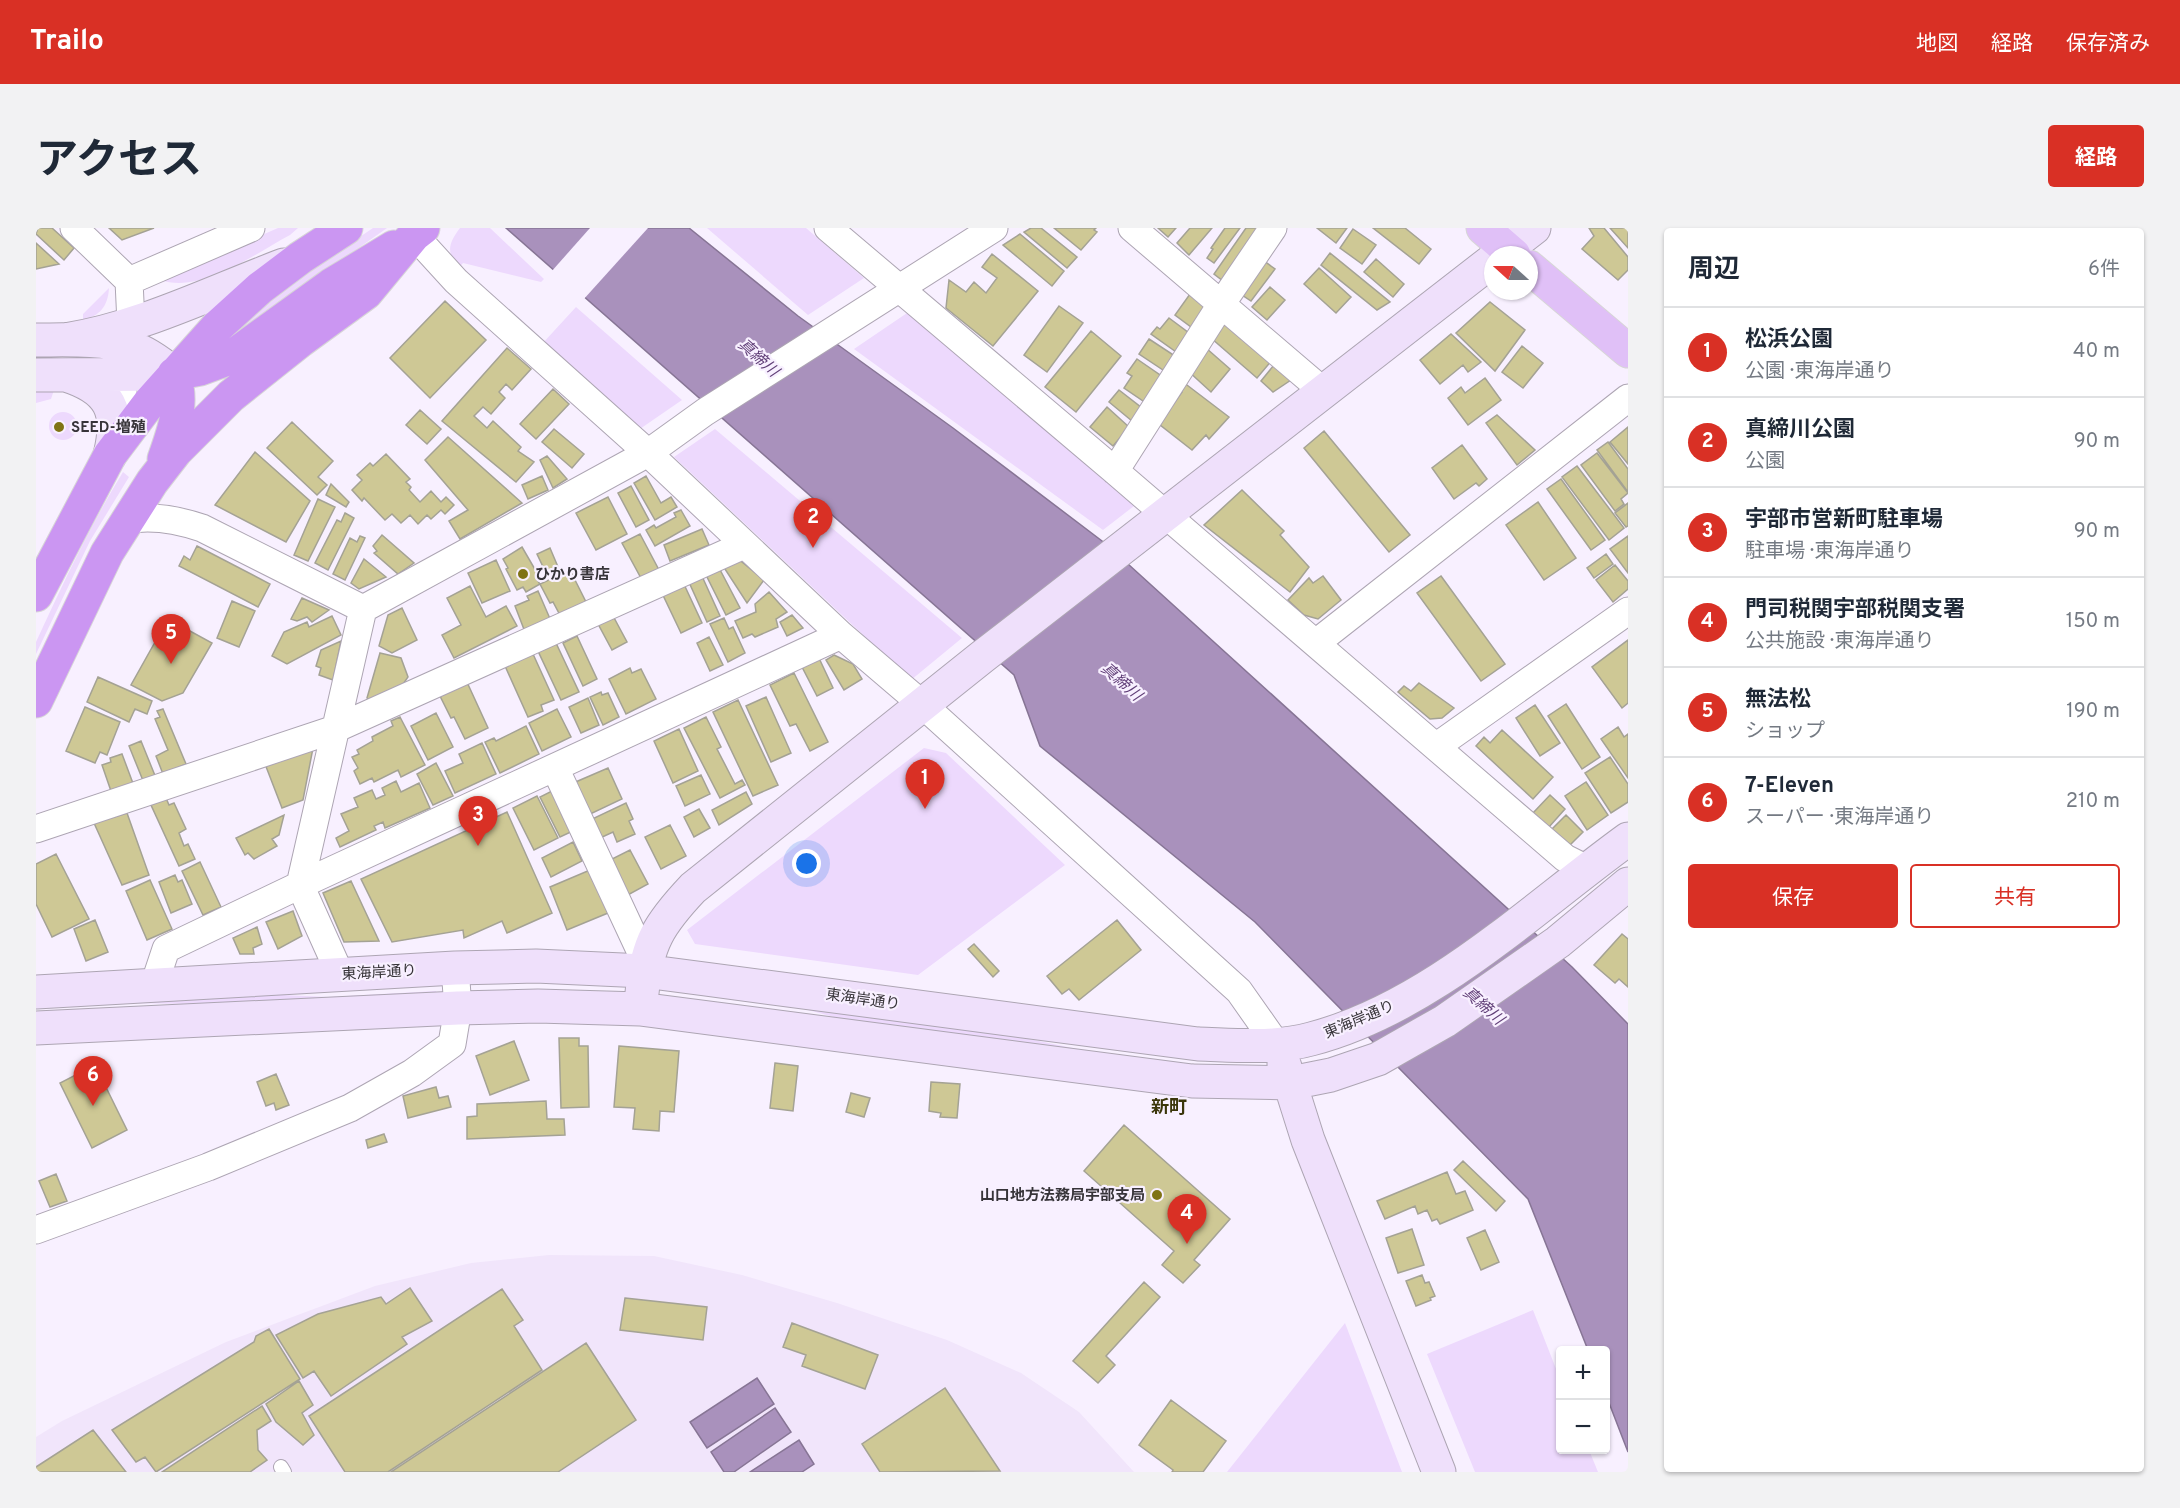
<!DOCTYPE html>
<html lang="ja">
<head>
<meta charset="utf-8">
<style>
	:root { --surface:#fff; --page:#f2f2f3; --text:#1f2937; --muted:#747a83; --line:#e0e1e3; --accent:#d93025 }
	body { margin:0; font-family:Overpass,"Noto Sans JP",sans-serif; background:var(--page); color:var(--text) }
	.controls { position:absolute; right:18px; bottom:18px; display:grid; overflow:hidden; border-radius:6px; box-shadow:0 2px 4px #0004 }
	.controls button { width:54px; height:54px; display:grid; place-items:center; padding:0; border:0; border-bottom:2px solid var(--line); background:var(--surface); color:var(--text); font:30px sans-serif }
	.compass { position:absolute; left:1448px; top:18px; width:54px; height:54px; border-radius:50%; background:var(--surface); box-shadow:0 2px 4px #0004; rotate:291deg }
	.you { position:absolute; left:771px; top:636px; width:21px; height:21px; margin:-15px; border:4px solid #fff; border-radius:50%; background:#1a73e8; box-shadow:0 0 0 9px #1a73e833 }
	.badge { display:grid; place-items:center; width:39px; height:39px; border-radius:50%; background:var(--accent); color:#fff; font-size:20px; font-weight:700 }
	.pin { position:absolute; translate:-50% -50px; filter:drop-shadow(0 2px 3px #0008) }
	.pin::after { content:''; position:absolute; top:32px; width:21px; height:18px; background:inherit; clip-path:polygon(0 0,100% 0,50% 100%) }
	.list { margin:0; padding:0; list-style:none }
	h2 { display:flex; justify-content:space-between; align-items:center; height:78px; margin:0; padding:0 24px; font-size:26px }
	h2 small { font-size:20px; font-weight:400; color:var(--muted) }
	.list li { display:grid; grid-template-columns:39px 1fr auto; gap:18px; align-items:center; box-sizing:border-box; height:90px; padding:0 24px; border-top:2px solid var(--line) }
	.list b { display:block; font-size:22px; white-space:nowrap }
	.list p { margin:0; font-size:20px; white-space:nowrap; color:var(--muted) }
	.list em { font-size:20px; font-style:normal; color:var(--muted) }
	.actions { display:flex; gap:12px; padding:18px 24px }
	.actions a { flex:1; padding:14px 0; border:2px solid var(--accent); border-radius:6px; text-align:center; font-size:21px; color:var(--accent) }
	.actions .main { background:var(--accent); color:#fff }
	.map { position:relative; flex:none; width:1592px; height:1244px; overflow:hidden; border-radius:6px }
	header { display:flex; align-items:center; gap:36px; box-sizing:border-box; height:84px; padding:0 30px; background:var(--accent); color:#fff }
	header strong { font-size:28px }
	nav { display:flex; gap:33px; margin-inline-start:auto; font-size:21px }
	.intro { display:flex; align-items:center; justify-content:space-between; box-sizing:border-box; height:144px; padding:0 36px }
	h1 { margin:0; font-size:42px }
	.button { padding:15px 27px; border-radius:6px; background:var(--accent); color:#fff; font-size:21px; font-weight:700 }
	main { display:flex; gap:36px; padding:0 36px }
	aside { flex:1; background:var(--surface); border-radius:6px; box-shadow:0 2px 4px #0004 }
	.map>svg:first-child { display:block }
	.built { fill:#f1e5fb }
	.green { fill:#edd9fd }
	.water { fill:#a991bc; stroke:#877595; stroke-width:1.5 }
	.pier { fill:#f8f0ff }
	.building { fill:#cec895; stroke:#a4a294; stroke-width:1.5 }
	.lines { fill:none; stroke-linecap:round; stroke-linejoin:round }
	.lane-casing { stroke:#ada5b3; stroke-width:16 }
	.street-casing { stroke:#ada5b3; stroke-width:29 }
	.secondary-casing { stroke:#ada5b3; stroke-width:35 }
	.primary-casing { stroke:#d7d6d7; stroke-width:35 }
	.highway-casing { stroke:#d7d6d7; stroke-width:35 }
	.lane { stroke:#fff; stroke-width:14 }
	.street { stroke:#fff; stroke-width:27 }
	.secondary { stroke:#efe0fb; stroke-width:33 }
	.primary { stroke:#e0c0f7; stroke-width:33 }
	.highway { stroke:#cb96f2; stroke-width:33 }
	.poi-dot { fill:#7f7315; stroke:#f8f0ff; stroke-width:2 }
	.labels { text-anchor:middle; stroke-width:4.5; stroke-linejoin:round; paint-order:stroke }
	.poi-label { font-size:15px; font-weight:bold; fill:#373439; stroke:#f8f0ff; text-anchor:start }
	.street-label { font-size:15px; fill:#373439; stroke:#f8f0ff }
	.water-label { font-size:16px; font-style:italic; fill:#613f78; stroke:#f8f0ff }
	.quarter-label { font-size:18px; font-weight:bold; fill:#3b360b; stroke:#f8f0ff }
</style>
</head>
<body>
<header>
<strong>Trailo</strong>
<nav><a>地図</a><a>経路</a><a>保存済み</a></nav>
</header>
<div class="intro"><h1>アクセス</h1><a class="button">経路</a></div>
<main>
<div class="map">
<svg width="1592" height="1244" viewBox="0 0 1592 1244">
	<rect width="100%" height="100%" fill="#f8f0ff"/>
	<path class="built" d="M513,1027L618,1028L706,1047L801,1075L911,1112L985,1145L1043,1184L1098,1244H0V1209L26,1193L190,1114L339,1058L435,1035Z"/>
	<path class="green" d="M242,0H262L254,7C218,26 166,66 124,52Z
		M337,0H351L198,108L196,105L266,48Z
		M424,0H454L508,51L505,54L427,35L423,40C410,25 412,16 424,0Z
		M671,0H770L828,50L772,87Z
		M73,60C72,78 64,88 47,92V86Z
		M540,79L646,172L601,203L506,116Z
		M874,83L1098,278L1067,302L818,121Z
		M0,161L18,162L15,171L0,175Z
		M13 198a14 14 0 1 1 28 0a14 14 0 1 1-28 0Z
		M679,201L926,410L875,452L638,229Z
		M87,244L93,249L54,313L0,426V414C27,356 53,299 87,244Z
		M888,520L910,525L1029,637L882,747L659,716L651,702Z
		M400,763L401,768L224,777L91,775L204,765L292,769Z
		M761,779L916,795L1051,823L1154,839L835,799Z
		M1497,1082L1524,1151V1222H1553L1562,1244H1439L1391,1126Z
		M1309,1095L1366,1244H1191Z"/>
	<path class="water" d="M470,0H653L762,88L917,200L1070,316L1536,739L1592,796V1224L1570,1167V1122H1552L1492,971L1219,694L1004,518L978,447Z
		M721,1150L738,1176L671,1220L654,1194Z
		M739,1180L755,1204L698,1244H688L675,1224Z
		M763,1212L778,1236L766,1244H714Z"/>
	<path class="pier" d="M554,0H612L547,72L515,44Z"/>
	<path class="building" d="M2,0H16L38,20L28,32L0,6Z
		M73,0H118L86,12Z
		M995,0H1005L1041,29L1031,40L988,4Z
		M1018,0H1060L1058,2L1061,4L1045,22Z
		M1122,0H1140L1132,9Z
		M1154,0H1176L1153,27L1141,15Z
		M1189,0H1204L1178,35L1171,30L1177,21L1175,20Z
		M1210,0H1225L1187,53L1178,46Z
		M1281,0H1311L1300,15Z
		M1337,0H1369L1395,21L1383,36Z
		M1553,0H1568L1592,29V42L1582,52L1546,21L1558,8Z
		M1574,0H1592V20Z
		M1317,1L1340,17L1326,36L1304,20Z
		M984,6L1028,43L1016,58L967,17Z
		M0,15L23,36L0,41Z
		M1294,25L1354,74L1341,82L1285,37Z
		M956,26L1002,63L957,118L910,80L913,52L930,64L938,54L950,65L961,50L946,39Z
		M1224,30L1239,41L1215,73L1200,63Z
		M1340,31L1368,56L1357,69L1328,44Z
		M1283,40L1315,69L1300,85L1268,56Z
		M1234,59L1249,72L1231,92L1216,79Z
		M1154,66L1175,81L1159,102L1139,87Z
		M409,73L450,112L394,170L354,130Z
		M1454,74L1489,102L1459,143L1420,105Z
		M1023,78L1047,95L1011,144L988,127Z
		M1133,90L1157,108L1143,126L1115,106L1121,99L1124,101Z
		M1193,91L1237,131L1221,150L1175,110Z
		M1055,103L1085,128L1040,184L1009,159Z
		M1415,106L1445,134L1432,144L1427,137L1404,156L1384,132Z
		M1113,111L1139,128L1130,144L1103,126Z
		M1486,118L1507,135L1487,160L1466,144Z
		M471,120L495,141L476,162L470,156L463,164L469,170L455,186L447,179L438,188L451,200L457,193L485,219L482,223L498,234L480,254L406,193Z
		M1170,120L1194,141L1175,164L1151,142Z
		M1101,131L1127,149L1110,175L1088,160L1096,148L1091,145Z
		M1238,137L1255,152L1237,164L1225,153Z
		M1449,150L1465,172L1432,197L1412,170L1425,159L1429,165Z
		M1147,154L1193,189L1173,211L1170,207L1156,222L1119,193L1131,185L1146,164L1142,159Z
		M517,161L533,176L500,211L484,196Z
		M1083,162L1106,180L1096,193L1073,174Z
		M1071,179L1093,199L1077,218L1054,199Z
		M384,182L405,201L391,216L370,197Z
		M1461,187L1499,222L1481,237L1450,195Z
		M256,194L297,233L282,249L291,257L281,267L231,220Z
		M1592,199V236L1574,214Z
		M518,201L548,226L536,240L506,214Z
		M1288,203L1374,307L1353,324L1268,220Z
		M412,209L486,275L424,311L413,293L432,282L389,232Z
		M1572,214L1592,241V264L1561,222Z
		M1426,217L1451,251L1443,258L1440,255L1418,271L1396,240Z
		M219,224L274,273L250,314L179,277Z
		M1561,225L1592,265L1585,271L1588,276L1579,283L1545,237Z
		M350,226L374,251L370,254L375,259L373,262L384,274L395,263L405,274L410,269L418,277L409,286L405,282L395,291L391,287L382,296L374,287L365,295L356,286L349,292L328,270L326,273L316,262L326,252L321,247L334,235L337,238Z
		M511,228L531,251L517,260L504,232Z
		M1541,238L1588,300L1573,312L1526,249Z
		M506,248L512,262L492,271L486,257Z
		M610,248L625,275L635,269L641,279L619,292L598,255Z
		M1525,251L1569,312L1555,322L1511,261Z
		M295,256L313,274L310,279L290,267Z
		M595,258L613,292L600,299L582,265Z
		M1206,262L1248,303L1244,307L1273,339L1254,364L1168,297Z
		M572,269L591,306L560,322L540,285Z
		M282,271L299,279L272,333L258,327Z
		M1502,274L1540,330L1508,352L1470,297Z
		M1592,275V298L1590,299L1579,285Z
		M645,282L654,298L619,318L610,302L618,297L620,300L640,289L638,285Z
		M309,285L318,290L292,342L279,335L301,292L305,294Z
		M666,301L673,317L634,333L628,317Z
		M604,306L623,342L606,352L586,315Z
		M346,307L378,335L362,346L338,325L341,323L337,318Z
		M324,308L329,310L309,352L297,346L314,310L321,314Z
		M1592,308V345L1574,321Z
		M161,318L234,356L222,379L143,338L148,328L154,332Z
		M486,319L504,350L501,352L504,356L490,364L487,359L481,362L470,341L472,340L467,331Z
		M514,320L522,339L510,345L501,326Z
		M1570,326L1577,336L1558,350L1551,340Z
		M701,330L728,352L711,375L687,338Z
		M328,331L350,349L323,361L315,355Z
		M460,332L474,363L446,375L432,345Z
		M681,336L704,380L690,387L668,343Z
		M1579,337L1592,353V361L1577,374L1560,352Z
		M534,342L551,376L525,389L517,374L514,375L504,356Z
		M665,346L684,388L671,394L652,352Z
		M1287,348L1305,372L1282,391L1268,387L1252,372L1273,350L1277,355Z
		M1405,348L1469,436L1445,453L1381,365Z
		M646,352L666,395L645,405L625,363Z
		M434,358L450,389L470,378L481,398L418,430L406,407L425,397L411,370Z
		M502,363L515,393L489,404L479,378L493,372L491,368Z
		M733,364L751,384L740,391L742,399L719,409L716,406L707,410L699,393L720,384L719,376Z
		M266,370L293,382L276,394L271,389L261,393L255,391Z
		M196,373L219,383L203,419L181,410Z
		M366,380L381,412L356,425L343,418L352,387Z
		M576,386L591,414L576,422L561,394Z
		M756,387L767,400L751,408L744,394Z
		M296,388L305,407L251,436L236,428L248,404L271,394L273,399Z
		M688,390L693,401L697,399L709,425L692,434L674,396Z
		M132,391L176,415L147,465L126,473L95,457Z
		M541,408L561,451L547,458L527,415Z
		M673,409L687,437L674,443L661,415Z
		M1592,412V475L1586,480L1556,439Z
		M305,413L297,452L283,447L285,440L280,438L285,422Z
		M520,415L543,464L525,472L502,423Z
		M344,425L365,430L372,449L361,465L339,475L331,470Z
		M497,426L518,472L505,477L507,483L492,489L469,438Z
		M798,427L817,436L826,451L808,462L790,432Z
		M782,428L797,460L781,468L765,437Z
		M594,440L596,445L605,441L620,471L590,486L573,451Z
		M758,445L792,514L774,523L760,496L754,498L734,457Z
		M62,449L116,473L111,486L99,481L93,494L51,474Z
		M430,452L452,500L429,511L418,489L415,490L403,466Z
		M1383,455L1418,480L1406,490L1394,491L1362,464L1368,458L1375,463Z
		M565,464L566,467L572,465L583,489L567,497L554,469Z
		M730,469L755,525L735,534L710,478Z
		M552,470L563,497L545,505L533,479Z
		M702,472L742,557L717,568L677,484Z
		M1530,476L1564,529L1546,541L1512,488Z
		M1499,477L1524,515L1504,528L1480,490Z
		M49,479L84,494L71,527L64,524L59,535L30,523Z
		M127,481L150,536L127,546L120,528L132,522L119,491L124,489L121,483Z
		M521,481L535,509L506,523L493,495Z
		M400,485L417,519L392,532L375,498Z
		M364,489L389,537L365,549L362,542L338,554L336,550L324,556L318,543L322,540L316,529L323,526L321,522L337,513L336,509L357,498L355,493Z
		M670,489L685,519L681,521L699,556L706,552L709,557L684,570L648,500Z
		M490,498L503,526L464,545L449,514L458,510L460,513Z
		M1582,499L1588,509L1592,506V550L1565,511Z
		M643,501L662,543L637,555L618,513Z
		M1466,502L1517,549L1497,571L1440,518L1448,509L1454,515Z
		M105,513L120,550L108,555L93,518Z
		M446,515L460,546L419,565L409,543L427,535L423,526Z
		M277,520L267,572L246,580L229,536Z
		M86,526L98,558L76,566L66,537L75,534L74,530Z
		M1574,529L1592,556V574L1575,585L1549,545Z
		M400,535L417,568L397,577L381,546Z
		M572,540L586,571L550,588L535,556Z
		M665,547L674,566L649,578L640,558Z
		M360,553L365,564L383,555L394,580L349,600L347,594L338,598L340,602L304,619L300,610L313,603L305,586L322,579L318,570L336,562L340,571L349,567L346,560Z
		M1550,554L1572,587L1551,602L1529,568Z
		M516,563L537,603L524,609L504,569Z
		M710,564L716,576L683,597L676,582Z
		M1514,567L1529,581L1513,599L1497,585Z
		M501,568L522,610L498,622L477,580Z
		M130,570L133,577L138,575L150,601L143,605L148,618L152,616L159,631L143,638L115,577Z
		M590,575L597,591L593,593L599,606L581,614L577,604L562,611L554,592Z
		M663,581L674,600L658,609L648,589Z
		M471,584L516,685L471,705L466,693L428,710L427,702L356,714L325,651Z
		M91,585L113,647L86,657L58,595Z
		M248,587L243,607L236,611L241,618L218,631L212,625L209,627L200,610Z
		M1530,587L1547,604L1533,618L1516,601Z
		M634,597L650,628L625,641L609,609Z
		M537,614L546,633L515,649L506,630Z
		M594,622L612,656L590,668L572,633Z
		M20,626L53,691L16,709L0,676V636Z
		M164,634L185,679L167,687L146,643Z
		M554,642L572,685L531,702L514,659Z
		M139,647L142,654L146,652L156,676L135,685L123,654Z
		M114,652L136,701L111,712L90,663Z
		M315,653L343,713L308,714L287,665Z
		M257,683L266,708L242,721L230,694Z
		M59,692L72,724L50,733L38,701Z
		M1081,692L1105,722L1043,772L1033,761L1026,766L1011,748Z
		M221,699L226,716L217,720L218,726H204L197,710Z
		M1586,706L1592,711V759L1583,751L1579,755L1558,737Z
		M938,716L963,743L957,749L932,721Z
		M523,810H543V818H552L553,879L525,880Z
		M478,813L493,852L454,867L440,828Z
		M583,818L643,823L638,884L624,883L623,903L597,901L599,880L578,879Z
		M739,835L762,838L757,883L734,880Z
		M59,837L91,902L56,920L24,855Z
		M240,846L253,877L240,882L238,875L230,878L221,854Z
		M895,854L924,856L921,890L904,889L905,885L893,883Z
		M400,859L403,870L412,868L415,879L372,890L367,868Z
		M815,865L834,870L828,889L810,884Z
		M510,873L511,891H528L529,907L431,911V889L441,888V876Z
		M1088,897L1194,991L1158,1032L1164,1037L1147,1055L1126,1037L1138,1023L1048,943Z
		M348,906L351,914L332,920L330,912Z
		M1427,933L1469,973L1460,983L1418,942Z
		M1411,944L1420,966L1429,963L1437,982L1404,996L1401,991L1396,993L1391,982L1382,986L1379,978L1349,991L1341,973Z
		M20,946L31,973L14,979L3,953Z
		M1376,1001L1388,1037L1362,1045L1350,1010Z
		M1449,1002L1463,1034L1445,1042L1431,1010Z
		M1386,1047L1389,1055L1393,1054L1399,1068L1394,1070L1395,1072L1380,1078L1370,1053Z
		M1108,1054L1124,1069L1070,1128L1079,1137L1062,1155L1037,1133Z
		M374,1060L396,1093L366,1109L371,1116L295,1168L278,1143L267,1150L240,1107L282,1086L345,1069L350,1076Z
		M466,1061L487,1092L478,1098L506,1142L352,1244H309L273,1188Z
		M589,1070L671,1079L667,1112L584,1102Z
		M756,1095L842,1127L829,1161L766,1138L770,1127L747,1119Z
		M233,1101L264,1151L120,1244L109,1229L100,1234L76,1202L218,1114L220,1108Z
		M550,1115L600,1192L522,1244H355Z
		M263,1153L277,1177L266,1185L278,1207L267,1217L240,1194L230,1176Z
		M909,1160L964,1243L844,1244L826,1216Z
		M1135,1172L1190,1213L1167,1244H1136L1137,1242L1103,1217Z
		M226,1178L235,1193L221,1202L222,1222L231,1232L214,1244H126Z
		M57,1202L90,1244H0V1239Z"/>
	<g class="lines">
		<defs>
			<path id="lane" d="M245,1239L248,1244"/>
			<path id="street" d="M38,0L93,53L95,95L94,119L80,202
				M792,0L1079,243L1529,630L1551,641
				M1096,0L1287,163
				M378,7L420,53L612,225L805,407L887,477L1203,763L1241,817
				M93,53L215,0
				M1079,243L1186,75L1237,0
				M91,292C116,287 142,292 166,300L327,381
				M1280,415L1592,170
				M1401,518L1592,383
				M519,540L610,735
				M0,601L299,501L708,317
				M304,746L264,657L327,381L612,225L669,184L958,0
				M118,757L130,721L264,657L805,407
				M0,1002L172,939L314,880L376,845L416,816L422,780L419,740"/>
			<path id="secondary" d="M1463,27L1498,0
				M0,112C30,112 65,110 94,119C110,124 125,135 138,146
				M29,112C105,100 176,64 248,37
				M0,147L138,146
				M30,147C74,161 85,183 74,227
				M0,764L419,740L500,738L608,743L669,751L1162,816C1199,817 1239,821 1275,811C1394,780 1494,682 1592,611
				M606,765C611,715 623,696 657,660L946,429L1457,32
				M0,800L422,780L502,778L604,781L1156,853L1255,855L1295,847L1342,831L1409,793L1522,714L1592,656
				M1248,836L1272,912L1403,1244"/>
			<path id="primary" d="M1447,0L1478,27
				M1493,39L1592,123"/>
			<path id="highway" d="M138,146L164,141L194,130L295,57L358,19
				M128,231C138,203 148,176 138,146
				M0,367L74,227L114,174L181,99L224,60L264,30L310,0
				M0,473L71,325L116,254L140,223L195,168L264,113L330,65L378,7L387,0"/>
		</defs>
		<use href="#lane" class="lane-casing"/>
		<use href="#street" class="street-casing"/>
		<use href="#secondary" class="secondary-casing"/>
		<use href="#primary" class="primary-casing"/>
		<use href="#highway" class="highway-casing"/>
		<use href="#lane" class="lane"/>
		<use href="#street" class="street"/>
		<use href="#secondary" class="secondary"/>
		<use href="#primary" class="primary"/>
		<use href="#highway" class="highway"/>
	</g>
	<g class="poi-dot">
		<circle cx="23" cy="199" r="6"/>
		<circle cx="487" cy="346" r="6"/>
		<circle cx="1121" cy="967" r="6"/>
	</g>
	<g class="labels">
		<g class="poi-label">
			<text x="35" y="204">SEED-増殖</text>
			<text x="499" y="351">ひかり書店</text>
			<text x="1109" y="972" text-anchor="end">山口地方法務局宇部支局</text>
		</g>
		<g class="street-label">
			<text transform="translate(343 744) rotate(-3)" y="5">東海岸通り</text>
			<text transform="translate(827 771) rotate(8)" y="5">東海岸通り</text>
			<text transform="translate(1323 791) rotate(-23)" y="5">東海岸通り</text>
		</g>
		<g class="water-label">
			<text transform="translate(723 129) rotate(42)" y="6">真締川</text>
			<text transform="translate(1086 453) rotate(42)" y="6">真締川</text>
			<text transform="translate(1448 777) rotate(42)" y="6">真締川</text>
		</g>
		<g class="quarter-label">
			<text x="1133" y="885">新町</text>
		</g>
	</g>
</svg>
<div class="controls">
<button>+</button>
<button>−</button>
</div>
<svg class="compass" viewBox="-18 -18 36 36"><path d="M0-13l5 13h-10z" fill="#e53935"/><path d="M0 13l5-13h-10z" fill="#747a83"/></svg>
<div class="you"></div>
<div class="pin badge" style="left:889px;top:581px">1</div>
<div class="pin badge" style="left:777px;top:320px">2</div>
<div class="pin badge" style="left:442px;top:618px">3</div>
<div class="pin badge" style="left:1151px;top:1016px">4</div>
<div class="pin badge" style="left:135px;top:436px">5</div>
<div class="pin badge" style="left:57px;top:878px">6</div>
</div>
<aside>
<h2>周辺<small>6件</small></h2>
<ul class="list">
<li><span class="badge">1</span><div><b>松浜公園</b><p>公園 · 東海岸通り</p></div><em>40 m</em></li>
<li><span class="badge">2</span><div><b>真締川公園</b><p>公園</p></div><em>90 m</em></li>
<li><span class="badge">3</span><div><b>宇部市営新町駐車場</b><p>駐車場 · 東海岸通り</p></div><em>90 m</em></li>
<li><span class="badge">4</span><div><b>門司税関宇部税関支署</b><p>公共施設 · 東海岸通り</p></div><em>150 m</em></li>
<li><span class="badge">5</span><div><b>無法松</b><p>ショップ</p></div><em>190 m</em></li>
<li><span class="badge">6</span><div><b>7-Eleven</b><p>スーパー · 東海岸通り</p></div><em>210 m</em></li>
</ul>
<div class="actions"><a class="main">保存</a><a>共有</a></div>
</aside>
</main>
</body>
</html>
